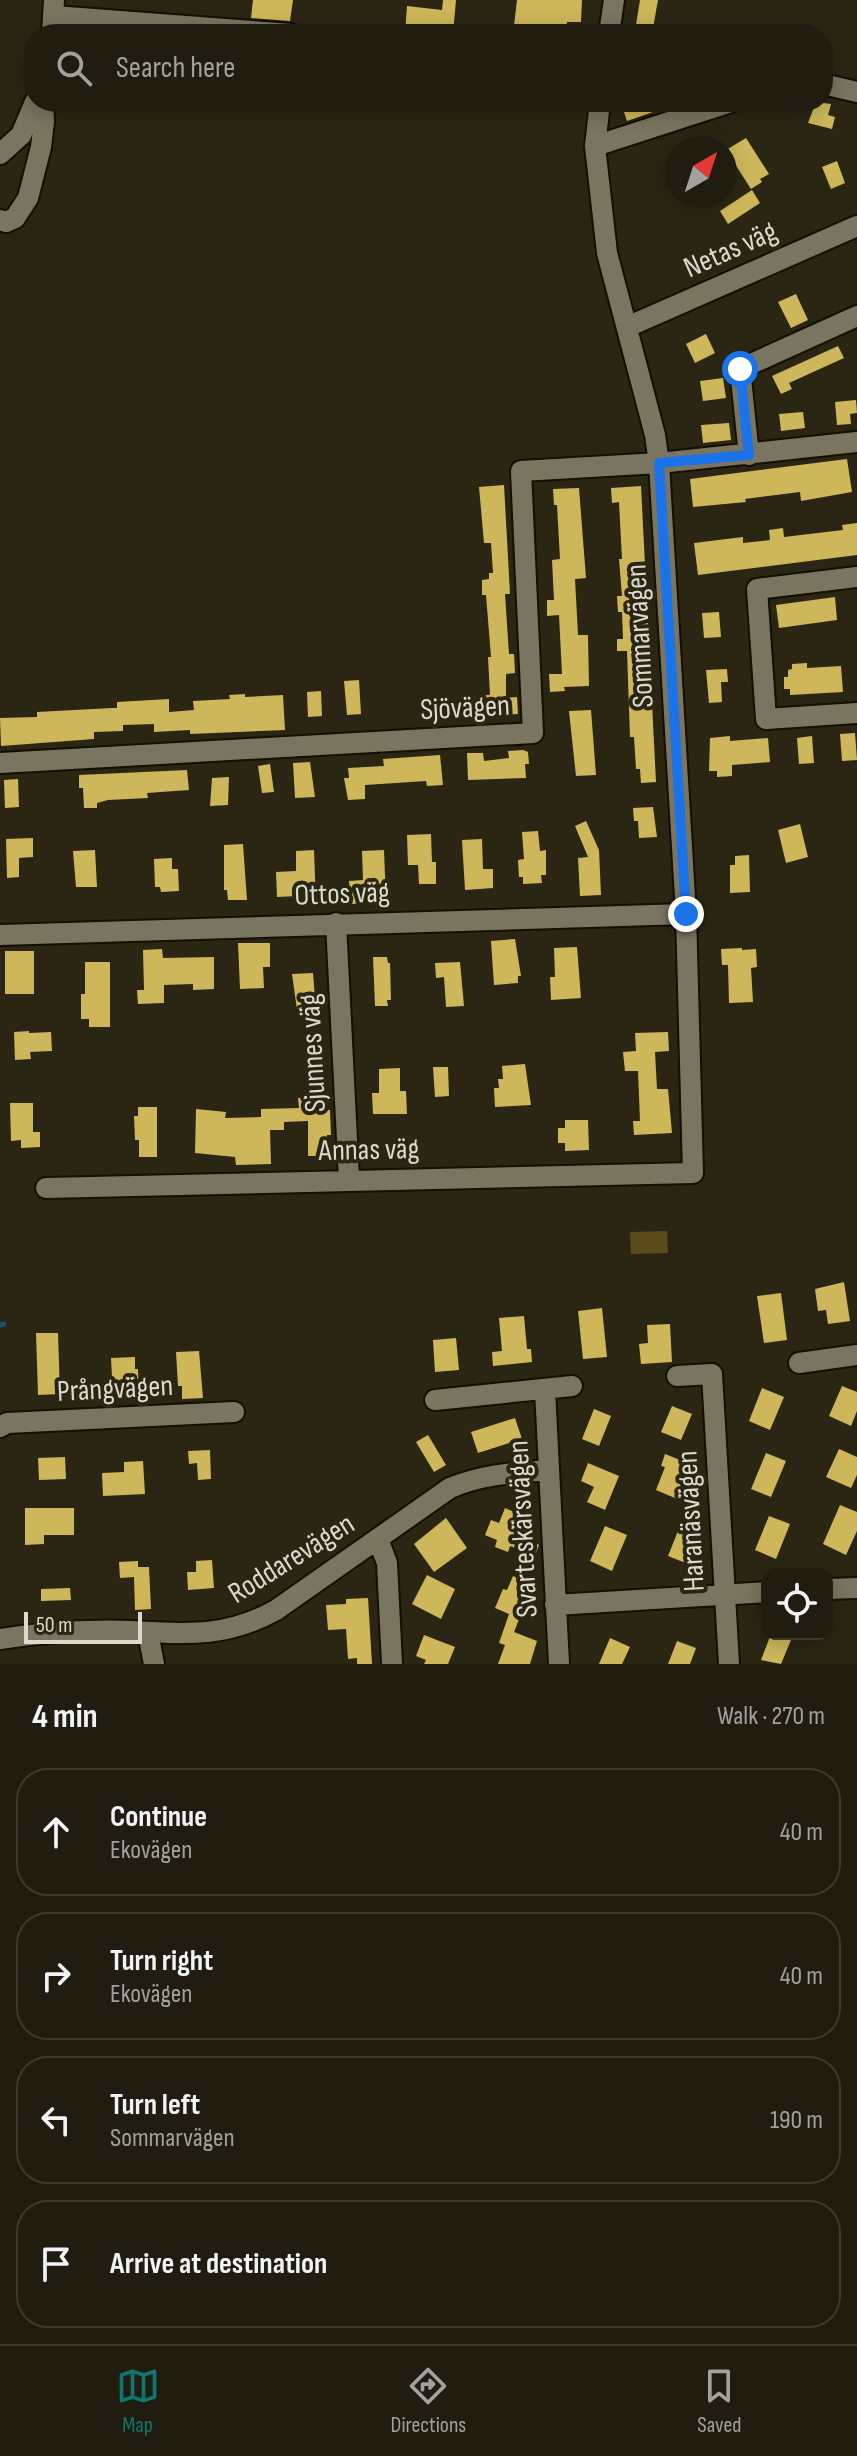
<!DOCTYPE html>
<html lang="en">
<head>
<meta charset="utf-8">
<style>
	:root { --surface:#201c0f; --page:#2d291d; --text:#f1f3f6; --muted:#a2a19e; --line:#3d3a2f; --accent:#0f766e }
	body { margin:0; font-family:"Sofia Sans Condensed",sans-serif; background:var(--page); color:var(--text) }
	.controls { position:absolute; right:24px; bottom:24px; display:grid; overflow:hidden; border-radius:16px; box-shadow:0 4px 20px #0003 }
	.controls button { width:72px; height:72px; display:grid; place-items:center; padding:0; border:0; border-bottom:2px solid var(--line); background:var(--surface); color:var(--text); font:40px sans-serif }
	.compass { position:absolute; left:665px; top:136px; width:72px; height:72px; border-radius:50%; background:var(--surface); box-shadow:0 4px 20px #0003; rotate:39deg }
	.scale { position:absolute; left:24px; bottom:20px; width:118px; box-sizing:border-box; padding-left:8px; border:4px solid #dcd9ce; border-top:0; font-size:22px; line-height:28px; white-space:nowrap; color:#dcd9ce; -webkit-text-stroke:6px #2b2614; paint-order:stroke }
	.stop { position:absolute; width:24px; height:24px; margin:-18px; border:6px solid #1a73e8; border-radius:50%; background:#fff }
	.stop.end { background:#1a73e8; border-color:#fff; box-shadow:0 2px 8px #0008 }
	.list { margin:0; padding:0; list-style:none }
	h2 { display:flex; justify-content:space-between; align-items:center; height:104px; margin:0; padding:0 32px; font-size:34px }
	h2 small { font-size:26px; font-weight:400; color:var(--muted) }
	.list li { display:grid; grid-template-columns:52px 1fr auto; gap:24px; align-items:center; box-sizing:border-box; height:128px; margin:0 16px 16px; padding:0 16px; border:2px solid var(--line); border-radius:32px }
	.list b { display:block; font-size:30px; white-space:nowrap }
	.list p { margin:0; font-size:26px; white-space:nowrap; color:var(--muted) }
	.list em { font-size:26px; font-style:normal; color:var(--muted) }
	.icon { flex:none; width:44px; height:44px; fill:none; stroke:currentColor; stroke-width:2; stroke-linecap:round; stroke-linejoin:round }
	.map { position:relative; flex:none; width:857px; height:1664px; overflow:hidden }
	.search { position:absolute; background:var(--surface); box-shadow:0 4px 20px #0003; left:24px; right:24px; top:24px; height:88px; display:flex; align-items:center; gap:20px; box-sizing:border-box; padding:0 28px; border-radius:32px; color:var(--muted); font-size:30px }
	.sheet { height:680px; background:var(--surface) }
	nav { display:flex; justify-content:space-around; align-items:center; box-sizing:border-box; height:112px; border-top:2px solid var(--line); background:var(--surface); font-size:22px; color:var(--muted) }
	nav a { display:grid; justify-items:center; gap:4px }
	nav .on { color:var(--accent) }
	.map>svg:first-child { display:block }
	.green { fill:#594c18 }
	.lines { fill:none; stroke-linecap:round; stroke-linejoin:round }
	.stream { stroke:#195169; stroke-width:5 }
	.building { fill:#ceb75a }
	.minor-casing { stroke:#130f01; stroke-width:24 }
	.minor { stroke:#7a7561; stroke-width:20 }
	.route { stroke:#1a73e8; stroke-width:10 }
	.labels { text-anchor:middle; stroke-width:8; stroke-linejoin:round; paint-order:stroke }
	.street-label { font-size:30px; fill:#dcd9ce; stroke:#2b2614 }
</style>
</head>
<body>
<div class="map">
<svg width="857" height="1664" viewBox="0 0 857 1664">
	<rect width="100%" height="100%" fill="#2b2614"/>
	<path class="green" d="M667,1231L668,1253L631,1254L630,1232Z"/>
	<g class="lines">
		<path class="stream" d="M0,1325L4,1324"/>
	</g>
	<path class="building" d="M253,0H293L290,21L251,18Z
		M443,0H456L453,34L405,33L407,6L442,10Z
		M517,0H582L581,22H567L566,34H513Z
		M640,0H658L653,28L636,25Z
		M643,102H675L676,104L627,121L623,109Z
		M816,102L831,104L828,115L835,117L832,129L808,123Z
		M746,138L769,174L760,179L762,182L751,189L726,150Z
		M837,161L845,183L831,189L822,167Z
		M752,190L760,203L728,224L720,211Z
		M796,294L808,320L791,328L778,302Z
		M706,334L715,353L695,363L686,344Z
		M838,346L844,358L789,383L792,389L781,394L772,376Z
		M723,378L726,398L703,401L700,381Z
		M856,400L857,413L850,414L851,424L837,425L835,402Z
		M803,412L805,428L781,431L779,414Z
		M729,423L731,440L703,443L701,425Z
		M847,459L852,492L801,501L800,492L745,499L746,502L693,507L690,479Z
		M504,485L510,594H505L509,654H514L515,673L506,674V698L517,697L518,714L499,715V712L486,713L485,695H490L488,657H491L486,595H482V580L489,579V573H493L491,543H484L479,487Z
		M641,486L656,782L641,783L640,769H636L634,737H630L627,651H617V639H623L622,612H618L617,596H622L619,559H622L619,502L612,503L611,488Z
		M579,488L586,578L575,579L578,635H588L589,686L564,687L565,691L550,692L549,674H562L559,615L547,616V600H554L552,560L560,559L557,505H554L553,489Z
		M857,523V555L698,575L694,543L743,537V543L770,540L769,530L783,528L784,537L843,530L842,525Z
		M835,597L837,620L779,628L776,605Z
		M719,612L721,637L704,638L702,613Z
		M807,663V668L841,666L843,692L790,695V689H784V677H788V670L792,669V664Z
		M727,669L728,682H721L722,702L709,703L706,670Z
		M359,680L361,714L347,715L344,681Z
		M321,691L322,716L308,717L307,692Z
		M245,694V697L283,695L285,730L190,734V730L154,732V724L123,725V731L94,732V739L1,746L0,718L37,717V712L112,708H117V702L169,699V712L194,710L193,701L230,699L229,695Z
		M591,710L596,775L576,776L569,711Z
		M855,733L857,760L842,761L840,734Z
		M730,736V741L768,738L770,762L732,765V776L717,777V771H709L710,738Z
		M812,736L814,763L799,764L797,738Z
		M523,750L528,752L529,764H525L526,778L468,780L467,753H483L484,761L509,758L508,751Z
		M440,755L443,785L427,786L426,781L365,785V799L348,800L344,778H349L348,768L384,766L383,759Z
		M310,762L315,797L295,798L293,763Z
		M270,764L274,792L262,793L258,766Z
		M187,770L189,790L147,793L148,798L108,800L97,803V808H84L83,788H79V775Z
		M229,777L228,805L210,806L212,778Z
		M18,779L19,807L5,808L4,780Z
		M653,807L657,837L639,838L638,821H634L633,808Z
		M586,821L599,850L601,895L580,896L578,858L588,857L575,826Z
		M800,824L808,857L786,863L778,830Z
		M538,831L540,851L546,850V875H541L542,883L523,884V877H519L518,860L524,859L522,832Z
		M431,834L432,862H436V884H419L418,865H408L407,835Z
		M33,838V857L19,858V877L7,878L6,839Z
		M482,839L483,869H493V888L465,890L462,840Z
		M243,844L247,900H228L227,890H224V845Z
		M95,850L97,887H76L73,851Z
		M314,850L316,905H298L297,896L277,897L276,872L296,871V851Z
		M384,850L386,902L350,904L349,881L363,880L362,851Z
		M749,855L750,892L730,893V865H735V856Z
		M172,858V869H178L179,891L161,892L160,887H155L154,859Z
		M515,939L521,976H518V983L494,985L491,941Z
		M238,943H270V967H263L264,988L240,989Z
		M577,947L581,998L551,1000L550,977H555L554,948Z
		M742,948V950L756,949L757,967L751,968L753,1002L729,1003L728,965H722L721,949Z
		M162,949L163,958L214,957V989L193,990V984L164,985V1003L138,1004L137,990H144L143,950Z
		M5,951H34V994H5Z
		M373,957H387L388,963H390L391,1000H387L388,1006H375Z
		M85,962H110V1027H89V1019H81V994H85Z
		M460,962L464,1006L446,1007L444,977L436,978L435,963Z
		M313,973L316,1010H297L292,974Z
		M29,1031V1033L51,1032L52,1051L30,1052L31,1059L15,1060L14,1032Z
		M668,1032L669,1051L655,1052L657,1089H668L672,1133L634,1135L633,1121H640L638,1071H625L623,1052L636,1051L635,1033Z
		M525,1064L531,1105L495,1107L494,1088H499L498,1079H503L502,1066Z
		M433,1067H448L449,1096L435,1097Z
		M400,1068V1091H406L407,1114H373L372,1093H379V1069Z
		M319,1097V1110H330L331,1135H327L328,1156H308V1121L284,1122V1130H270L271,1164L236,1165L235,1157L195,1153L196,1109L226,1112L225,1118L261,1117V1109L299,1108L298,1098Z
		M10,1103H33V1132H40V1147L21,1148V1140L11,1141Z
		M138,1107H157V1157H139V1140H135L134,1116H138Z
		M565,1120H588L589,1150L565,1151V1143H558V1128H565Z
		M844,1282L850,1321L828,1324L826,1310L818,1311L815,1289Z
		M781,1293L787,1340L764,1343L757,1296Z
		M602,1308L607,1357L583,1359L578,1311Z
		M524,1316L527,1349H531L532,1362L493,1366L492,1352L502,1351L499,1318Z
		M670,1324L672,1362L641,1364L639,1344L648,1343L647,1325Z
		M36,1333H58L60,1394L38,1395Z
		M456,1338L459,1370L435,1372L433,1340Z
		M199,1351L203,1398L182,1399V1386H178L176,1352Z
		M135,1357V1369H138L139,1394L134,1395L135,1397L113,1398L111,1358Z
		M842,1386L857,1392V1411L851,1426L829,1416Z
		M762,1388L784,1397L770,1430L749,1421Z
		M672,1406L692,1414L681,1440L661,1432Z
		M594,1409L611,1416L599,1446L582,1439Z
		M515,1418L522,1439L478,1453L471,1432Z
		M428,1435L446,1465L434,1472L416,1442Z
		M839,1449L857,1457V1475L851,1488L826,1477Z
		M210,1450L211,1479L198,1480L197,1463L189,1464L188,1451Z
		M766,1453L786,1461L771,1497L751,1489Z
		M665,1454L695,1466L682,1501L656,1490L665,1467L661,1466Z
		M65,1457L66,1479L39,1480L38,1458Z
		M143,1461L145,1494L103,1496L102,1473L124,1472V1462Z
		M588,1463L619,1476L605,1510L587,1502L594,1487L581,1481Z
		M840,1505L857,1512V1531L846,1555L823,1544Z
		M25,1508H74V1535H44V1544L25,1545Z
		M505,1508L523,1516L516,1535L539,1545L535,1555L510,1546L508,1552L495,1547L497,1540L485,1535L491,1520L499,1523Z
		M769,1516L790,1524L776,1559L755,1550Z
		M446,1518L467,1548L434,1572L414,1544Z
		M605,1526L627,1535L612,1571L590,1561Z
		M678,1531L698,1539L688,1564L668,1556Z
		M212,1560L214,1588L188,1590L187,1572H196V1561Z
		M138,1561V1567H149L151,1609L135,1610L134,1577L120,1578L119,1562Z
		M427,1575L455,1589L441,1619L412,1604Z
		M513,1576L533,1584L514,1632L537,1641L530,1664H498L505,1645L499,1643L509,1614L495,1608L503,1589L507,1590Z
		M70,1588L71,1600L41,1601V1589Z
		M368,1598L372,1664H357V1658L348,1659L346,1629L328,1630L326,1605L346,1604V1599Z
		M771,1634L791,1640L781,1664L761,1660Z
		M424,1635L455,1647L448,1664H424L426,1660L416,1656Z
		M610,1638L630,1647L622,1664H599Z
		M677,1641L696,1648L690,1664H668Z"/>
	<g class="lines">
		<defs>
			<path id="minor" d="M54,16L291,34
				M52,34L54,0
				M609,34L614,0
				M823,84L857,92
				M595,146L731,102
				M0,154L21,135L35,102
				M0,220L6,222L15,218L28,198L41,147L44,121L43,102
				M627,327L857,226
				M749,455L740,369L857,316
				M857,577L757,589L766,719L857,713
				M0,763L533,733L521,471L659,463L857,442
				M336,923L349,1179
				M0,935L686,914
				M46,1188L693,1173L686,914L659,463L655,435L607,253L595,146L600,102
				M799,1363L857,1355
				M677,1376L712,1374L729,1664
				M545,1390L559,1664
				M435,1400L572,1386
				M0,1427L7,1423L234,1412
				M378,1539L387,1563L392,1664
				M827,1589L857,1588
				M555,1605L767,1592
				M148,1633L154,1664
				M0,1639C39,1633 92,1629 131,1631C186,1634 226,1638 276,1610L450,1488C483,1474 514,1473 549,1470"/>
		</defs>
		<use href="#minor" class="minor-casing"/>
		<use href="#minor" class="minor"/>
	</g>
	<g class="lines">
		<path class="route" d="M686,914L659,463L749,455L740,369"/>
	</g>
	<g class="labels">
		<g class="street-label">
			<text transform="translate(730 249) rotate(-24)" y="10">Netas väg</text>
			<text transform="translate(639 636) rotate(-93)" y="10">Sommarvägen</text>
			<text transform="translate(465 707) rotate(-3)" y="10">Sjövägen</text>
			<text transform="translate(342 893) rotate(-2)" y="10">Ottos väg</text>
			<text transform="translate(312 1053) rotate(-93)" y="10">Sjunnes väg</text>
			<text transform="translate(369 1149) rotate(-1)" y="10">Annas väg</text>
			<text transform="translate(115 1388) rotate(-3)" y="10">Prångvägen</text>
			<text transform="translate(690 1521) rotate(-93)" y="10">Haranäsvägen</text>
			<text transform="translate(522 1529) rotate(-93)" y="10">Svarteskärsvägen</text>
			<text transform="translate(291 1558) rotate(-32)" y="10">Roddarevägen</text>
		</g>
	</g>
</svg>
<div class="controls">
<button><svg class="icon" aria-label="locate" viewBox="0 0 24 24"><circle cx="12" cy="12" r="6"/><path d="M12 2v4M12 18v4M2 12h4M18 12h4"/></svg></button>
</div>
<svg class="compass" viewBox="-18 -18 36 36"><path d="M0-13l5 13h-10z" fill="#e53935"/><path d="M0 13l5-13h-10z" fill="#a2a19e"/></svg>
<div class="scale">50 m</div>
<div class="stop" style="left:740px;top:369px"></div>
<div class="stop end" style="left:686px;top:914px"></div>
<div class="search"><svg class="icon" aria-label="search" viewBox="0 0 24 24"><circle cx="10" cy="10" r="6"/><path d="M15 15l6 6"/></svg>Search here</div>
</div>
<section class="sheet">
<h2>4 min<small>Walk · 270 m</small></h2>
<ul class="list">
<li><svg class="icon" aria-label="ahead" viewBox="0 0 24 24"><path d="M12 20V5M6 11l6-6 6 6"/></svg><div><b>Continue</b><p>Ekovägen</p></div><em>40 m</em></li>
<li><svg class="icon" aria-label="right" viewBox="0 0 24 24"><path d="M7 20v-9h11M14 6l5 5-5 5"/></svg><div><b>Turn right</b><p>Ekovägen</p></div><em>40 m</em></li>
<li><svg class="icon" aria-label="left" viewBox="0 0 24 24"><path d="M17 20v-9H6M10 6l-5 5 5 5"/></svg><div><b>Turn left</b><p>Sommarvägen</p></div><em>190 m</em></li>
<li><svg class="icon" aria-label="arrive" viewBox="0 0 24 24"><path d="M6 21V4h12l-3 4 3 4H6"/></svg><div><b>Arrive at destination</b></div></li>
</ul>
</section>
<nav>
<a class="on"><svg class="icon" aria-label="map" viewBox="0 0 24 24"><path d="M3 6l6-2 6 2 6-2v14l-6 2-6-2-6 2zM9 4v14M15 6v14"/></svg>Map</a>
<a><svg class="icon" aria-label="directions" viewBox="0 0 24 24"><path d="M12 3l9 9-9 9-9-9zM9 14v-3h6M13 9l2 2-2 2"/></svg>Directions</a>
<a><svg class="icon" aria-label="saved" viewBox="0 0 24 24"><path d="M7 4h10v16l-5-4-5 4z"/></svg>Saved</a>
</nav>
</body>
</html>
